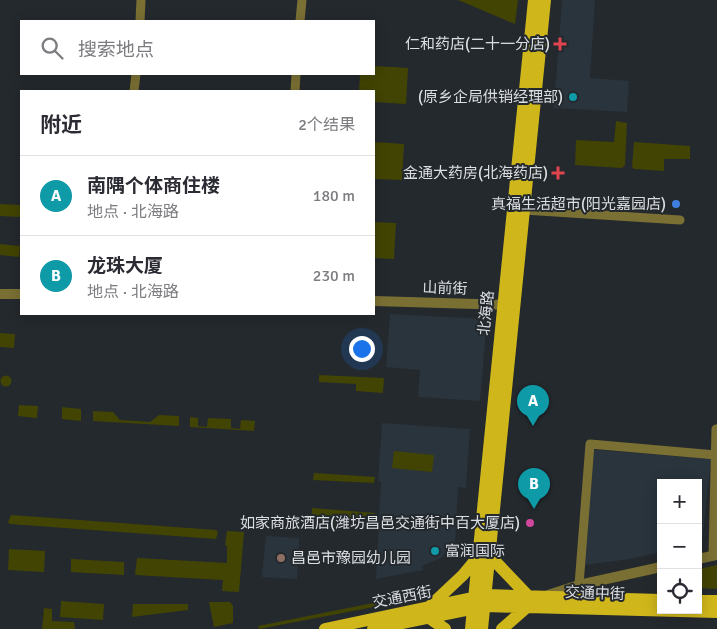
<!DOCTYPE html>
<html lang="zh">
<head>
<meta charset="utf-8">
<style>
	:root { --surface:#fff; --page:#f7f7f7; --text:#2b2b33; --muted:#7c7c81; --line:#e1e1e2; --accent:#716c37 }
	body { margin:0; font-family:Signika,"Noto Sans SC",sans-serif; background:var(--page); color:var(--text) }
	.controls { position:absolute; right:15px; bottom:15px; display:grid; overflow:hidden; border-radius:0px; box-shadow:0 2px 12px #0003 }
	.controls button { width:45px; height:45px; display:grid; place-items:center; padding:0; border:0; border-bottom:1px solid var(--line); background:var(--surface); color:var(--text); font:25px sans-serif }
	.you { position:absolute; left:361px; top:348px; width:18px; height:18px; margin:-12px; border:4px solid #fff; border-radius:50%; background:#1a73e8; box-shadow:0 0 0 8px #1a73e833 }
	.badge { display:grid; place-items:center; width:32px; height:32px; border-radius:50%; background:var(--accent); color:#fff; font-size:16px; font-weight:700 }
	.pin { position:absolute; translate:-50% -41px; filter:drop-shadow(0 1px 2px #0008) }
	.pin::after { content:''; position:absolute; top:26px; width:18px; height:15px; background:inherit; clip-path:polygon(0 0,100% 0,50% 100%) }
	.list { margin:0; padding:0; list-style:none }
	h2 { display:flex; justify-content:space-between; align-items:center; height:65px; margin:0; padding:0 20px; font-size:21px }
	h2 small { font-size:16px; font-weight:400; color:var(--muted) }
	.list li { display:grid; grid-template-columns:32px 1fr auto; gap:15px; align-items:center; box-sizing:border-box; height:80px; padding:0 20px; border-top:1px solid var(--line) }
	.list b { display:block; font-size:19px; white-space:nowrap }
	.list p { margin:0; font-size:16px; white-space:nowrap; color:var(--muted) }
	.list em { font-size:16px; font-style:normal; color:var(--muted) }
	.icon { flex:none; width:28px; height:28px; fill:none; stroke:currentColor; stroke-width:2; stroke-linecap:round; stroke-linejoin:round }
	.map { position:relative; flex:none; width:717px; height:629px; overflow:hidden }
	.search { position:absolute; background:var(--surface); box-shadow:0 2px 12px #0003; left:20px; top:20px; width:355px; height:55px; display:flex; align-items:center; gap:12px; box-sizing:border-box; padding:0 18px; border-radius:0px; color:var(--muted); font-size:19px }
	.panel { position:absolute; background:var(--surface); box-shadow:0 2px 12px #0003; left:20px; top:90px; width:355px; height:225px; border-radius:0px }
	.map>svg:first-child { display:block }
	.built { fill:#2a343c }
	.green { fill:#424403 }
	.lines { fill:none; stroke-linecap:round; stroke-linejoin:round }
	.minor { stroke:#7b7033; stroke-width:9 }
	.tertiary { stroke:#7b7033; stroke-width:10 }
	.primary { stroke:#cfb71b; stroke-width:12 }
	.health-dot { fill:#e0444e; stroke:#24292e; stroke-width:2 }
	.culture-dot { fill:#0f9aa8; stroke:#24292e; stroke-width:2 }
	.shop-dot { fill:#3f7fe0; stroke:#24292e; stroke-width:2 }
	.hotel-dot { fill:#d1479c; stroke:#24292e; stroke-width:2 }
	.education-dot { fill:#8d6e63; stroke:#24292e; stroke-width:2 }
	.labels { text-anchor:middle; stroke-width:4; stroke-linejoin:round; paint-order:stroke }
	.poi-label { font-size:15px; fill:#dcdfe2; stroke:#24292e; text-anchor:end }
	.street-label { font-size:15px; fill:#dcdfe2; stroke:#24292e }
</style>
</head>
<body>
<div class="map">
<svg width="717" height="629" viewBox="0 0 717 629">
	<rect width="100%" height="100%" fill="#24292e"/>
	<path class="built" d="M562,0H595L590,78L629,81L627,112L554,108Z
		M390,314L487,319L480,401L418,397L420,370L386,367Z
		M382,423L470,429L466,488L458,487L455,543L452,544L441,558L422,566L423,570L376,579L381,482L378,481Z
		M586,449L711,459L702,543L698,544V483H661V552L630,559L577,566Z
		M266,536L299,538L297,579L262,577Z"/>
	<path class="green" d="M458,0H518L515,24Z
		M374,66L408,68L406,104L374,102V91H359L360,74H374Z
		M616,121L627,123L625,165L622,168L575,165L576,140L614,142Z
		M374,142L404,144L402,180L374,179Z
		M634,142L690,146V159H664V171L634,169L632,167Z
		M0,204L21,205L20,217L0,216Z
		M374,222L396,223L394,259L374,258Z
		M0,244L20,246L19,257L0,255Z
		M0,333L15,334L14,348L0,347Z
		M319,375L384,378L383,393L356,391V384L319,382Z
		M0.5 381a5.5 5.5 0 1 1 11 0a5.5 5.5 0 1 1-11 0Z
		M19,405L38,406L37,418L18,416Z
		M62,407L81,409V421L62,419Z
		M93,411L113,412L120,420L150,422L159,415L179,416V426L93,421Z
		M190,417L198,418V426L207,427L208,418L231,419V428L240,429L241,420L255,421L254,431L190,427Z
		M394,451L434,455L432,472L392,468Z
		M314,473L375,477L374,483L313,480Z
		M312,508L375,513V526L311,522Z
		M11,515L216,530L218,532L216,539L10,524L8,522Z
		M227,531L244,532L239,592L222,591L223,580L135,575L137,558L227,563V546L225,545Z
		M9,549L45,551L44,572L8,570Z
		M71,559L124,562V575L71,572Z
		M717,565V589L698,588V569Z
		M429,590L432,593L423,598L392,604V599L418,595Z
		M61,601L104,604L103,620L60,617Z
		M209,602H230L233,606V623L214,627Z
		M378,602L379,606L259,629L258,626Z
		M133,604H188V610L132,617Z
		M44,608L52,609V621L74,622L75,629H42Z"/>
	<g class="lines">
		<path class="minor" d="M140,21L141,0
			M300,21L302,0
			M134,91L136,74
			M295,91L296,74
			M524,210L680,220
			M713,556L716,429
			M579,585L590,444L716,455"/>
		<path class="tertiary" d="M0,294H21
			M374,301L511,305
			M698,559L717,555
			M548,595L579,585L661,567"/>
		<path class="primary" d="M490,556L528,596
			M698,601H717
			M429,607L463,575L478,557
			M428,617L445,629
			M325,629L486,595L661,600
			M373,629L485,606L717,612
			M471,629L534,0
			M482,629L545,0
			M502,629L527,607"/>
	</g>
	<g class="health-dot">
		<path d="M557.5 36.5h5v5h5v5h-5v5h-5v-5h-5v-5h5z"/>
		<path d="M555.5 165.5h5v5h5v5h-5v5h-5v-5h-5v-5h5z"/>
	</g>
	<g class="culture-dot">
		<circle cx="573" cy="97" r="5"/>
		<circle cx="435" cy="551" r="5"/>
	</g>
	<circle class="shop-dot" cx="676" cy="204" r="5"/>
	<circle class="hotel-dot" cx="530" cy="523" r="5"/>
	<circle class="education-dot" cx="281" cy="558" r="5"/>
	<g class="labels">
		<g class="poi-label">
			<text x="550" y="49">仁和药店(二十一分店)</text>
			<text x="563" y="102">(原乡企局供销经理部)</text>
			<text x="548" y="178">金通大药房(北海药店)</text>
			<text x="666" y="209">真福生活超市(阳光嘉园店)</text>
			<text x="520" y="528">如家商旅酒店(潍坊昌邑交通街中百大厦店)</text>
			<text x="445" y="556" text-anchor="start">富润国际</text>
			<text x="291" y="563" text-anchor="start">昌邑市豫园幼儿园</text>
		</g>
		<g class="street-label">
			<text transform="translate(445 288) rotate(2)" y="5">山前街</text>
			<text transform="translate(486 313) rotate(-84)" y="5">北海路</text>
			<text transform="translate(595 593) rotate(2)" y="5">交通中街</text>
			<text transform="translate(402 597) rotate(-11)" y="5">交通西街</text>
		</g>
	</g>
</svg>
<div class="controls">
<button>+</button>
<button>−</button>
<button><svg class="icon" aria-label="locate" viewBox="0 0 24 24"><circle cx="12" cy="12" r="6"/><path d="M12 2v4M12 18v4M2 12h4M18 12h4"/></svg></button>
</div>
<div class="you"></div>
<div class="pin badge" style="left:533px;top:426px;background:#0f9aa8">A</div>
<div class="pin badge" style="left:534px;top:509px;background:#0f9aa8">B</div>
<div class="search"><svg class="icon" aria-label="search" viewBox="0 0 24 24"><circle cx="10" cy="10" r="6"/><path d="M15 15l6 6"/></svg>搜索地点</div>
<section class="panel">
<h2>附近<small>2个结果</small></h2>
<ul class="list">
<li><span class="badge" style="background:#0f9aa8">A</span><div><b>南隅个体商住楼</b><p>地点 · 北海路</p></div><em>180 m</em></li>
<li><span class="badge" style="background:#0f9aa8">B</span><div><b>龙珠大厦</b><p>地点 · 北海路</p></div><em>230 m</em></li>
</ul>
</section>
</div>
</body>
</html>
